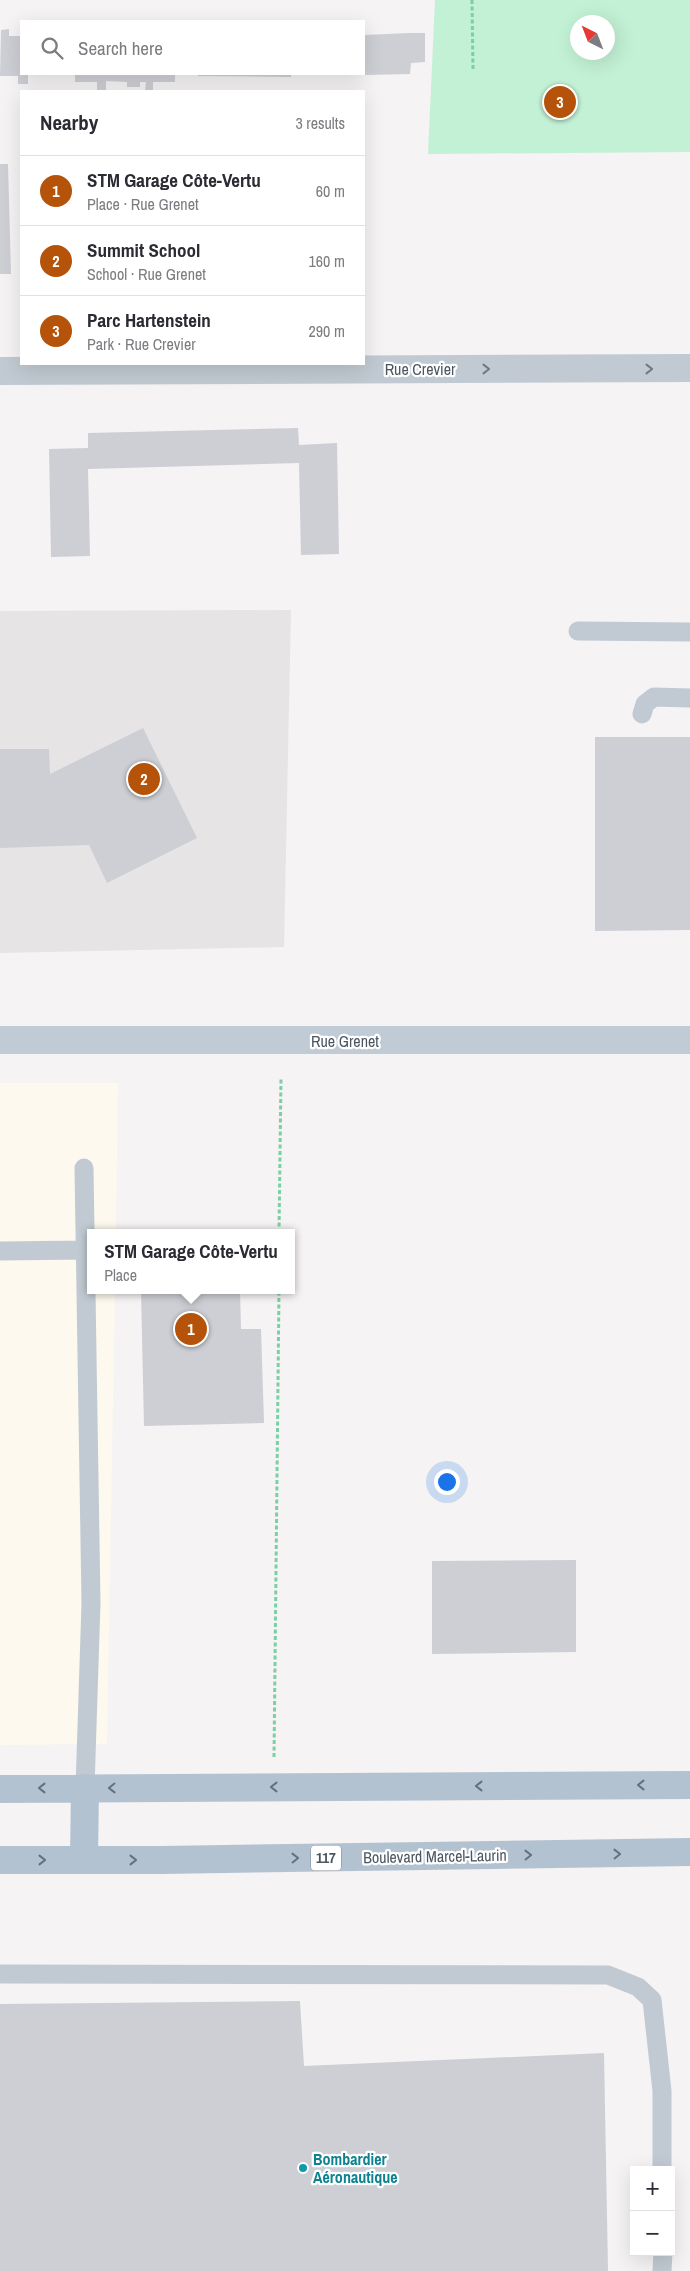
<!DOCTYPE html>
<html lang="en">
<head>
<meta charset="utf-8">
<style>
	:root { --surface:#fff; --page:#f2f2f3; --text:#2b2b33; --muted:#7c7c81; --line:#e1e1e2; --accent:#b45309 }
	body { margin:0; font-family:"Archivo Narrow",sans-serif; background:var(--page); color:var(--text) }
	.controls { position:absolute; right:15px; bottom:15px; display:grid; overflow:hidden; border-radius:0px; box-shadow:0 5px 20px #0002 }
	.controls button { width:45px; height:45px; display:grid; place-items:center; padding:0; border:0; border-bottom:1px solid var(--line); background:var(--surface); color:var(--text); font:25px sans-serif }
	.compass { position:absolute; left:570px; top:15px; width:45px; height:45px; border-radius:50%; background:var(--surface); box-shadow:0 5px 20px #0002; rotate:318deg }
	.you { position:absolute; left:446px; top:1481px; width:18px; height:18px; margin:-12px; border:4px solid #fff; border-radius:50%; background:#1a73e8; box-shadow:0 0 0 8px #1a73e833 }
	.badge { display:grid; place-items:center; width:32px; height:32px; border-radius:50%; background:var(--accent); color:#fff; font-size:16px; font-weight:700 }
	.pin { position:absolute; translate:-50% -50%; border:2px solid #fff; box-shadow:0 1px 5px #0006 }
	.popup { position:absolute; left:87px; top:1229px; width:208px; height:65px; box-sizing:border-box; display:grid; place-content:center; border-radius:0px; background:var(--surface); filter:drop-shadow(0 1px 4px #0005); font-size:16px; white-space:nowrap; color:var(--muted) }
	.popup b { font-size:19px; color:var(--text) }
	.popup::after { content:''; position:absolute; left:50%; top:100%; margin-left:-10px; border:10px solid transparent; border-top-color:var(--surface) }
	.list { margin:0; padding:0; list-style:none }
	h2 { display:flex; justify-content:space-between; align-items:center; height:65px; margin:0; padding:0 20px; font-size:21px }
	h2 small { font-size:16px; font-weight:400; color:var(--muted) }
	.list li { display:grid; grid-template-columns:32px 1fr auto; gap:15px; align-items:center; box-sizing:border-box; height:70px; padding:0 20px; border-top:1px solid var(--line) }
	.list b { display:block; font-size:19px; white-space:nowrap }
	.list p { margin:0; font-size:16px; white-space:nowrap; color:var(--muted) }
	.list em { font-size:16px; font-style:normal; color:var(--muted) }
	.icon { flex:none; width:28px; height:28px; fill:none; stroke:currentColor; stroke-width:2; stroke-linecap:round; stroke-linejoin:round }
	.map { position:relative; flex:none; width:690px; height:2271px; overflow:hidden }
	.search { position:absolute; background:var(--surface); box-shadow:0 5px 20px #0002; left:20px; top:20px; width:345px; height:55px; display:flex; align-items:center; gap:12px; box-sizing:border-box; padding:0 18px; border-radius:0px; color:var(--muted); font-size:19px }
	.panel { position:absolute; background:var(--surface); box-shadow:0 5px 20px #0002; left:20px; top:90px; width:345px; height:275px; border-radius:0px }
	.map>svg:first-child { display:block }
	.commercial { fill:#fdf9ef }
	.education { fill:#e6e4e5 }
	.green { fill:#c3f1d5; fill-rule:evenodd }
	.building { fill:#cdcfd5 }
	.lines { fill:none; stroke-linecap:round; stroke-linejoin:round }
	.path { stroke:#7ad0a6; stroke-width:3; stroke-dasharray:4 2.5; stroke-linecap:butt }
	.lane { stroke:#c1cad2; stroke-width:19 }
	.street { stroke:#c1cad2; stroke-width:28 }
	.secondary { stroke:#c1cbd6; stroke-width:28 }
	.primary { stroke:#b3c2d1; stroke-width:28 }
	.oneway { stroke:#6e7983 }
	.oneway2 { stroke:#64717d }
	.culture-dot { fill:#0f9aa8; stroke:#fff; stroke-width:2 }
	.labels { text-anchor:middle; stroke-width:4.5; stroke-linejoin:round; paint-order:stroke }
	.shield { fill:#fff; stroke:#808990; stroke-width:1 }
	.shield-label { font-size:15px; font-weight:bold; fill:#4a5661 }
	.street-label { font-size:16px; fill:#4a5661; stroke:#fff }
	.culture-label { font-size:16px; font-weight:bold; fill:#0d838f; stroke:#fff; text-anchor:start }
</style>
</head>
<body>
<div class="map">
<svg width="690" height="2271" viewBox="0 0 690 2271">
	<rect width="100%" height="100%" fill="#f5f3f3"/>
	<path class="commercial" d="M0,1083H118L116,1233H91V1290H115L107,1744L0,1745Z"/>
	<path class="education" d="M291,610L284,947L0,953V611Z"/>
	<path class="green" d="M435,0H690V152L428,154ZM578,22H608V52H578Z"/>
	<path class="building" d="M9,29V36H21V74H28V84H18V76H0L1,30Z
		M410,33H425V62L411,63L410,74L364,75V35Z
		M75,74H175V82H153V91H145L146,82H140V87H127V82L106,81V91H97V82H75Z
		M198,74H291V77L198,76Z
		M0,164H8L11,274H0Z
		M298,428L299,445L337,443L339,554L301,555L299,463L88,469L90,556L51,557L49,449L88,448V433Z
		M143,728L197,838L107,883L89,845L0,848V749H49L50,774Z
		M595,737H690V930L595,931Z
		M141,1290H240L241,1329H261L264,1423L144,1426Z
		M576,1560V1652L432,1654V1561Z
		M300,2001L304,2066L604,2053L608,2271H0V2004Z"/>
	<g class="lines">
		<path class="path" d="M472,0L473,70
			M279,1233L281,1078
			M274,1757L279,1290"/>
		<path class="lane" d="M578,631L690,632
			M642,714L645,704L654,697L690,698
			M84,1168L91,1603L85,1788
			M0,1251L85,1250
			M0,1974L608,1975L638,1987L652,2000L662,2091V2170
			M662,2271L663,2252"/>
		<path class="street" d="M0,371L690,368"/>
		<path class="secondary" d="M0,1040H690"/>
		<path class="primary" d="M0,1789L690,1785
			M0,1860H161L690,1852
			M84,1860L85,1788"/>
	</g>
	<defs><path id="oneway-chevron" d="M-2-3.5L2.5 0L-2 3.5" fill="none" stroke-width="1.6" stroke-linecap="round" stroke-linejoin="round" transform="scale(1.25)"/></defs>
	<g class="oneway">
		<use href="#oneway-chevron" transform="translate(486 369)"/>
		<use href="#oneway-chevron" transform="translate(649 369)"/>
	</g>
	<g class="oneway2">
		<use href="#oneway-chevron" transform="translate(641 1785) rotate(180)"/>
		<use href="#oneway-chevron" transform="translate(479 1786) rotate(180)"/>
		<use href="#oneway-chevron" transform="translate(274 1787) rotate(180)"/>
		<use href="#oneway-chevron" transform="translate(42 1788) rotate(180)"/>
		<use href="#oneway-chevron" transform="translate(112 1788) rotate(179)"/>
		<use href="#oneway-chevron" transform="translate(617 1854) rotate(-1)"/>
		<use href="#oneway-chevron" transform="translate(528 1855) rotate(-1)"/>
		<use href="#oneway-chevron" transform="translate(295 1858) rotate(-1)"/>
		<use href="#oneway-chevron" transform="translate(42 1860)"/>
		<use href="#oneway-chevron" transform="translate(133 1860)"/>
	</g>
	<circle class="culture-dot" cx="303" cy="2168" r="5"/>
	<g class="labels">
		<rect class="shield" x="311" y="1845.5" width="30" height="25" rx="4"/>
		<g class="shield-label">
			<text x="326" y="1863">117</text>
		</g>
		<g class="street-label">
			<text x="420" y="375">Rue Crevier</text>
			<text x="345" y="1047">Rue Grenet</text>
			<text transform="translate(435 1856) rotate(-1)" y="6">Boulevard Marcel-Laurin</text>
		</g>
		<g class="culture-label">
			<text x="313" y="2165">Bombardier<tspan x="313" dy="18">Aéronautique</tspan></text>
		</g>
	</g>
</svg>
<div class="controls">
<button>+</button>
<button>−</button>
</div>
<svg class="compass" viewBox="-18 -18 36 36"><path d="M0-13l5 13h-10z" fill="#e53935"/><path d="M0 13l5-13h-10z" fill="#7c7c81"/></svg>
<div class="you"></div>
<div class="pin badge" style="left:191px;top:1329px">1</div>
<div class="popup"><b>STM Garage Côte-Vertu</b>Place</div>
<div class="pin badge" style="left:144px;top:779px">2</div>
<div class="pin badge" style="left:560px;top:102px">3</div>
<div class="search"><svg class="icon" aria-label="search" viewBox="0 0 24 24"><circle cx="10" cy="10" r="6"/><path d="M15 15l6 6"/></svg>Search here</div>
<section class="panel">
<h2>Nearby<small>3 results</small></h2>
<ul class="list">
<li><span class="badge">1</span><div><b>STM Garage Côte-Vertu</b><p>Place · Rue Grenet</p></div><em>60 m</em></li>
<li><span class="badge">2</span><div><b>Summit School</b><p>School · Rue Grenet</p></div><em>160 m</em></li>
<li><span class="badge">3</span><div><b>Parc Hartenstein</b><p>Park · Rue Crevier</p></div><em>290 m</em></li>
</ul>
</section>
</div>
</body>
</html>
